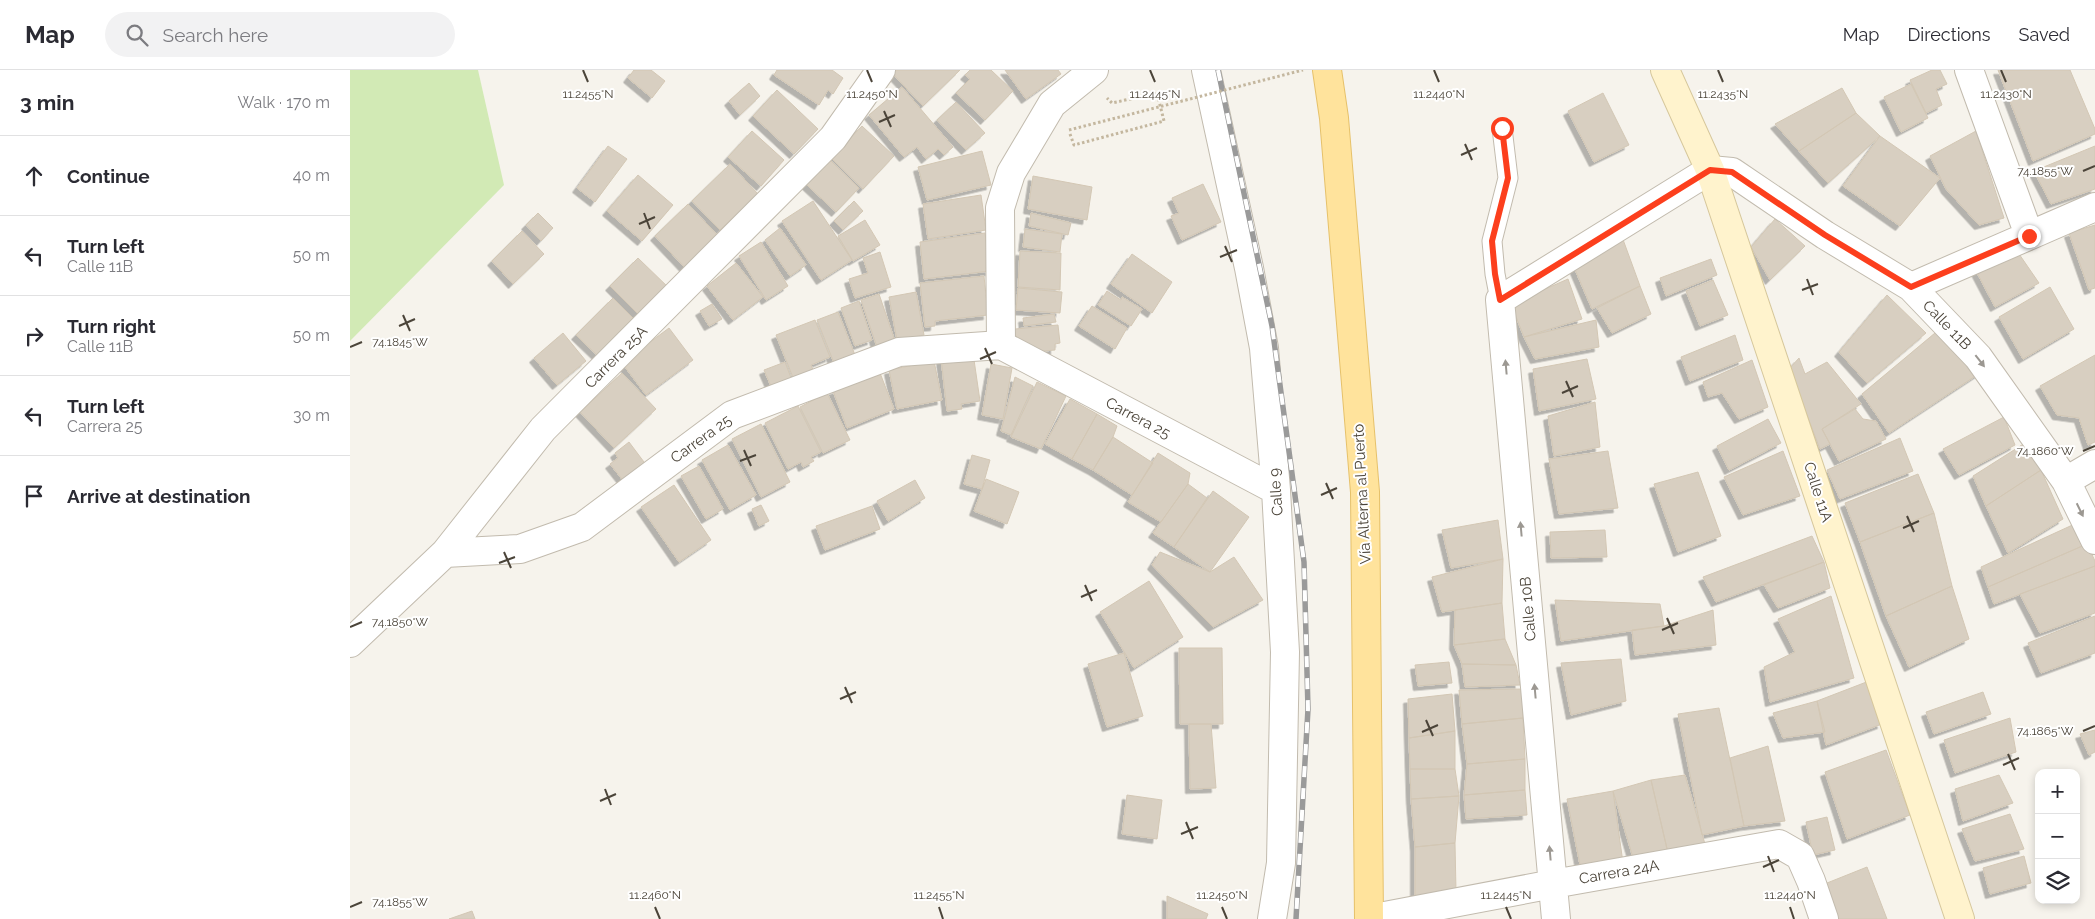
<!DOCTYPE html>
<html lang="en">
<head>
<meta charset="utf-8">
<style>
	:root { --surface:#fff; --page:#f2f2f3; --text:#2b2b33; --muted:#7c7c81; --line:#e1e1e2 }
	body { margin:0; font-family:Raleway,sans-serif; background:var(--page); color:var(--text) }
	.controls { position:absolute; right:15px; bottom:15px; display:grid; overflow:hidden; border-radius:10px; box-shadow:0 2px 8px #0003 }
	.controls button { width:45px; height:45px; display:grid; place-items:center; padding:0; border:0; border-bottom:1px solid var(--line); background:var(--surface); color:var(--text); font:25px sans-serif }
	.stop { position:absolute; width:15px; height:15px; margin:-11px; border:4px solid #fc3f1d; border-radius:50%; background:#fff }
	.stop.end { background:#fc3f1d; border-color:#fff; box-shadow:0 1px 5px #0008 }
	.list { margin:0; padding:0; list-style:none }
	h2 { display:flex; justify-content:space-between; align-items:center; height:65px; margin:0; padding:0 20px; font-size:21px }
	h2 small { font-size:16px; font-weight:400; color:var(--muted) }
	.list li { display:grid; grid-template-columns:32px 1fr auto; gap:15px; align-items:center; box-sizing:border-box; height:80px; padding:0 20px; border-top:1px solid var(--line) }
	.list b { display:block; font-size:19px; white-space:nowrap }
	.list p { margin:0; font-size:16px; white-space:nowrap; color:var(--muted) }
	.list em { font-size:16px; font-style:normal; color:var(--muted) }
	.icon { flex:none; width:28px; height:28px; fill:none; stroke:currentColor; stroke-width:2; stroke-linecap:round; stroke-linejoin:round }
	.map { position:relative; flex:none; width:1745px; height:849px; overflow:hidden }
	header { display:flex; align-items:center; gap:30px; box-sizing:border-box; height:70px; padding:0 25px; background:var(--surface); border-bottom:1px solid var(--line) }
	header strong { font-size:24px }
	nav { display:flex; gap:28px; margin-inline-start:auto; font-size:18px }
	.search { width:350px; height:45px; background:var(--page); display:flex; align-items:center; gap:12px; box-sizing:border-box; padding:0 18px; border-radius:28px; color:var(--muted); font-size:19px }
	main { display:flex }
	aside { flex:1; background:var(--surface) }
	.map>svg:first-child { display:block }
	.grass { fill:#d2eab5 }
	.building { fill:#d8cfc1; stroke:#d3c7b4; filter:url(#shadow) }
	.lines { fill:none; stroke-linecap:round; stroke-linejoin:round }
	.lane-casing { stroke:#c2bbae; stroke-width:21 }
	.street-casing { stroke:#c2bbae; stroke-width:30 }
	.secondary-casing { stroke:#d6c79b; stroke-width:30 }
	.primary-casing { stroke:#e6c16a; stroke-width:30 }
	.path { stroke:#c4b79f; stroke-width:3; stroke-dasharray:2.5 2.5; stroke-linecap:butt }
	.lane { stroke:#fff; stroke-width:19 }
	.street { stroke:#fff; stroke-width:28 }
	.secondary { stroke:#fff3cd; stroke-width:28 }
	.primary { stroke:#ffe39c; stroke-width:28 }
	.rail-casing { stroke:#9a9a9a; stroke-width:5.5 }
	.rail { stroke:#fff; stroke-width:4; stroke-dasharray:11; stroke-linecap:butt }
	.path-bridge { stroke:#c4b79f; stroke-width:3; stroke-dasharray:2.5 2.5; stroke-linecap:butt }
	.oneway { fill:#9c9892 }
	.route { stroke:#fc3f1d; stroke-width:6 }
	.ticks { fill:none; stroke:#4b4439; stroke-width:2 }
	.labels { text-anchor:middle; stroke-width:4; stroke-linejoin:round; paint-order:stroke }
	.street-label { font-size:15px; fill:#4b4439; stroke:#fff }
	.ticks-label { font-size:12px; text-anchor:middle; fill:#4b4439; stroke:#fff; stroke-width:4; stroke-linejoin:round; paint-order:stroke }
</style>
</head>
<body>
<header>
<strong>Map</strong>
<div class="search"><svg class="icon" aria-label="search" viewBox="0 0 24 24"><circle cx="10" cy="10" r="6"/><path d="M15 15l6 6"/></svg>Search here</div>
<nav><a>Map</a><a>Directions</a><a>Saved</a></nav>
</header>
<main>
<aside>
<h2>3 min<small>Walk · 170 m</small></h2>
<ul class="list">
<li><svg class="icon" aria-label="ahead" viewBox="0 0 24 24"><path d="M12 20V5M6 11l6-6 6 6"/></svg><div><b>Continue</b></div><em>40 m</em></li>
<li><svg class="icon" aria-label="left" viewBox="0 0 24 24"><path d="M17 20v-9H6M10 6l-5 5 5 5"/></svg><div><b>Turn left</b><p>Calle 11B</p></div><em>50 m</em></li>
<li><svg class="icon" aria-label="right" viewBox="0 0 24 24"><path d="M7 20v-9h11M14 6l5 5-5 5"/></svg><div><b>Turn right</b><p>Calle 11B</p></div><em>50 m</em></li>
<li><svg class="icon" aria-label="left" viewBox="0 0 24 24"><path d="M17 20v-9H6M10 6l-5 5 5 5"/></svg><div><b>Turn left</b><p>Carrera 25</p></div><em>30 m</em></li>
<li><svg class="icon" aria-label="arrive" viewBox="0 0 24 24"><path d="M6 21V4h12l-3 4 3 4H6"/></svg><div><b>Arrive at destination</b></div></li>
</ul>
</aside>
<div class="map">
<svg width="1745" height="849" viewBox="0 0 1745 849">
	<defs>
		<filter id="shadow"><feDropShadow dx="-4.5" dy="4.5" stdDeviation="0" flood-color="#0004"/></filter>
	</defs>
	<rect width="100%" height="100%" fill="#f6f3ec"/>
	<path class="grass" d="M0,0H128L154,115L0,271Z"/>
	<path class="building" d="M284,0H301L315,11L302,28L278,8Z
		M427,0H482L493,8L483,24L478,20L469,35L424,5Z
		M544,0H610L573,36L541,2Z
		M620,0H641L663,21L635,50L606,23L620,9L615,5Z
		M655,0H708L711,4L676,29Z
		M1582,0H1590L1597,14L1586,19L1592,35L1576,43L1560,10Z
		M1648,0H1720L1745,59V64L1683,91Z
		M399,13L410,26L390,45L379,31Z
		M1561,14L1578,48L1551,62L1534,27Z
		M552,17L603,77L594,85L588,79L576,89L567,77L554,87L519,45Z
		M1492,18L1506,43L1449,81L1425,54Z
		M427,20L468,59L444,84L403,46Z
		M1253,23L1279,75L1244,92L1218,41Z
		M606,32L635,63L616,80L587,50Z
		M1506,43L1530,66L1478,113L1449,81Z
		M512,56L544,86L513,119L481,88Z
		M402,61L434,90L411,116L378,87Z
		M1626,61L1654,148L1629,155L1596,119L1580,86Z
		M1530,66L1590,108L1550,156L1493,116Z
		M258,76L277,89L245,132L227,118Z
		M1745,76V119L1701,134L1684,101Z
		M632,81L641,115L577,130L568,97Z
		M480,90L509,118L486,142L456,114Z
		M380,94L408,124L370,160L342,131Z
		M288,105L323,135L292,171L257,141Z
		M683,106L742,117L737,150L678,139Z
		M853,114L871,152L832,170L821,146L829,143L822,128Z
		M631,125L636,160L578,169L573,134Z
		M463,131L502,190L471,210L432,151Z
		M504,131L513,141L493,160L484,151Z
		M338,134L373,171L340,203L305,166Z
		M188,143L203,158L191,171L176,155Z
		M681,143L721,153L718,165L679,156Z
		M1425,149L1455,176L1420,210L1401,177Z
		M515,150L530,175L503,191L488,166Z
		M1745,155V218L1739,220L1719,163Z
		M430,158L456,195L440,206L415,170Z
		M675,159L712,164L710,182L673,177Z
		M172,161L194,184L163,214L142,191Z
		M635,163L640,201L574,209L570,172Z
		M1271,164L1290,216L1242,239L1220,188Z
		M411,172L438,216L416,230L389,186Z
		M670,181L711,183L710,220L668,217Z
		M1667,181L1689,213L1645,237L1625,199Z
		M530,182L541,217L505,228L499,209L518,203L513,188Z
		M782,184L822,212L802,243L761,214Z
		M288,188L321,220L293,249L260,216Z
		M1361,189L1367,205L1316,226L1310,208Z
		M386,193L413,227L383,250L357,216Z
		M634,206L638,245L585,251V256L575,257L570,213Z
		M1218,209L1232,249L1174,267L1161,234Z
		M1363,210L1378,245L1350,256L1336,221Z
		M1290,216L1301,244L1262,263L1247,238Z
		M1700,217L1724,259L1673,289L1649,247Z
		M668,218L712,222L710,243L666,240Z
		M757,221L771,230L772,227L792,239L781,256L748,235Z
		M566,222L574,265L547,270L539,227Z
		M529,224L545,271L527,277L511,230Z
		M1537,225L1576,263L1517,313L1489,282Z
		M263,228L287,252L251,289L226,265Z
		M509,231L522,270L505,276L491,238Z
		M362,234L372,249L359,256L350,241Z
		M742,236L777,258L765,279L729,256Z
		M488,242L505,285L484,293L467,250Z
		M704,244L706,252L674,256L673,248Z
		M465,250L480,287L461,295L464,302L444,310L426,265Z
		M1246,250L1249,277L1185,289L1174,267Z
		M708,255L710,273L705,274V280L683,282V276L666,277L665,259Z
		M319,258L343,290L296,325L272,293Z
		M1591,258L1630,303L1539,363L1512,324Z
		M213,263L236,291L207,315L184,288Z
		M1385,265L1393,290L1340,311L1331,287Z
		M623,283L630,331L611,334L612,339L597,341L591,288Z
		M1745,285V372L1738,375L1729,348L1707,345L1690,316Z
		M1449,288L1455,304L1477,292L1511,334L1472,359L1480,374L1470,379L1439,299Z
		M1237,289L1246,329L1189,341L1183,299Z
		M1402,290L1418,337L1389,349L1372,323L1358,327L1353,312Z
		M584,291L592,330L547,339L539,300Z
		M435,292L443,313L423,321L414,300Z
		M641,294L662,298L653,349L632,345Z
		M272,303L306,339L264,378L230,342Z
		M530,303L544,339L497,358L483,321Z
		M665,307L683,316L661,365L651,361Z
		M687,312L716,326L691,379L661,367Z
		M477,323L500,370L473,383L450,337Z
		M720,329L747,344L722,389L695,374Z
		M1245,332L1250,377L1204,386L1198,346Z
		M448,336L471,382L461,387L464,391L453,397L451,392L438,399L415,353Z
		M1505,339L1513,349L1526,351L1536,369L1489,391L1472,359Z
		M747,344L767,356L763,367L743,400L722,389Z
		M1654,347L1665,375L1609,405L1593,379Z
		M1418,349L1431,373L1379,400L1367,376Z
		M411,354L440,412L411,427L382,369Z
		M763,367L803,393L782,425L743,400Z
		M1550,368L1563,401L1490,429L1477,400Z
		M279,372L297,396L275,413L260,394L268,388L265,383Z
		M1675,373L1691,400L1636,436L1623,406Z
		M378,375L406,425L380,440L352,390Z
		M1258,381L1268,438L1209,444L1199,389Z
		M1433,381L1450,426L1393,445L1374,407Z
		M808,383L840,403L838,414L811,452L778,432Z
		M622,385L640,390L632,419L614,414Z
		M349,396L373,439L356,449L331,406Z
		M1691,400L1713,449L1658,483L1636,436Z
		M1348,402L1371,466L1328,482L1304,414Z
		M1568,404L1584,443L1510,472L1495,433Z
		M636,409L669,422L657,454L624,441Z
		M565,410L575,428L538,451L527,431Z
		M838,414L857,428L824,477L803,463Z
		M324,415L361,470L329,492L291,437Z
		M863,421L899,447L860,502L824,477Z
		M411,435L419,451L409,456L402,439Z
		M522,436L530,459L475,480L466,456Z
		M1584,443L1602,516L1536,546L1510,472Z
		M1148,450L1153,489L1101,498L1092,460Z
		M1729,452L1737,474L1638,517L1631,497Z
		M1255,460L1257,487L1201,488L1200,462Z
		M1462,466L1474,492L1366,532L1353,507Z
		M1737,474L1745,491V496L1644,534L1638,517Z
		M810,482L860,502L884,487L913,530L863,557L802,495Z
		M1153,489L1152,533L1092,542L1082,507Z
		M1474,492L1480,518L1428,538L1414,515Z
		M1745,496V543L1690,563L1670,524Z
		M799,511L833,567L784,598L750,542Z
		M1602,516L1619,569L1559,597L1536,546Z
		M1481,526L1504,608L1420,632L1414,597L1445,582L1428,549Z
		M1205,530L1310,534L1314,556L1211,571Z
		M1152,533L1155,569L1104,575L1105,540Z
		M1363,540L1366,575L1285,585L1282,560L1314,556Z
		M1745,546V583L1691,603L1678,573Z
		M1155,569L1166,595L1112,594L1104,575Z
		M829,578H872L873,654H830Z
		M774,583L793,646L757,657L738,594Z
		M1271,589L1276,631L1221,645L1211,593Z
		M1099,592L1102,613L1068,616L1065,595Z
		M1112,594L1166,595L1170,615L1115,617Z
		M1519,611L1532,654L1476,675L1467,631Z
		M1172,619L1173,648L1112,654L1109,620Z
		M1633,622L1641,644L1584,664L1576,642Z
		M1102,624L1105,661L1059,668L1058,629Z
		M1467,631L1475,662L1433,668L1423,643Z
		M1369,638L1394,756L1352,765L1328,644Z
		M1173,648L1175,689L1117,694L1112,654Z
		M1660,648L1666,682L1605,703L1594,670Z
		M839,654H861L866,718L840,719Z
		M1745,660V682L1739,685L1730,664Z
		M1105,661V699H1060L1059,668Z
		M1418,676L1435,751L1394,756L1380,688Z
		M1536,680L1560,745L1497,769L1475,702Z
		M1175,689V720L1114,725L1117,694Z
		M1060,699H1105L1109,726L1061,729Z
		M1335,705L1355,774L1318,783L1301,710Z
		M1649,705L1663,733L1613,751L1605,719Z
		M1301,710L1318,783L1284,791L1263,721Z
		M1175,720L1177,745L1116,749L1114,725Z
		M1263,721L1273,793L1231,800L1217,729Z
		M777,725L812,730L807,769L772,764Z
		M1109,726L1105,773L1065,777L1061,729Z
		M1660,744L1674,779L1625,791L1612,759Z
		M1477,747L1485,780L1463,785L1456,752Z
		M1105,773L1106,821L1065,827V777Z
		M1674,786L1681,813L1640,824L1633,798Z
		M1517,797L1537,849H1480L1467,817Z
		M817,826L858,844L856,849H817Z
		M122,841L125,849H99Z"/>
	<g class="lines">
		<defs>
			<path id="lane" d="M1150,230L1145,204L1142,171L1158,108L1152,58"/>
			<path id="street" d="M856,0L899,198L914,278L926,420L935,582L931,793L922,849
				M1619,0L1679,165
				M1561,217L1745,137
				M651,275L650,138L661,103L702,34L744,0
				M1716,411L1745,394
				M95,483L170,479L232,457L382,345L549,282L651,275L926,420
				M0,573L95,483L193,359L483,68L531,0
				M1019,849L1203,814L1429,774L1450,786L1461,811L1474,849
				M1206,849L1150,230L1360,100L1382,102L1475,165L1561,217L1628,287L1716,411L1745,470"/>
			<path id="secondary" d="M1315,0L1360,100L1610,849"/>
			<path id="primary" d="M977,0L984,48L1015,422L1019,849"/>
		</defs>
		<use href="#lane" class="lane-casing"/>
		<use href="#street" class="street-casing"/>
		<use href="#secondary" class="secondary-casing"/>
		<use href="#primary" class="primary-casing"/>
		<path class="path" d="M720,64L724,75L814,51L807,23L762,33L757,28"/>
		<use href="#lane" class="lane"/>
		<use href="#street" class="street"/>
		<use href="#secondary" class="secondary"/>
		<use href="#primary" class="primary"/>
		<defs>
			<path id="rail" d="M868,0L922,256L954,492L958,639L946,849"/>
		</defs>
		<use href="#rail" class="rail-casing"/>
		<use href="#rail" class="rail"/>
		<path class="path-bridge" d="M719,60L953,0"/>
	</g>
	<defs><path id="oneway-solid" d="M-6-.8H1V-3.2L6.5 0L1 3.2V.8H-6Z" transform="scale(1.25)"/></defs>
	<g class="oneway">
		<use href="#oneway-solid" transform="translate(1630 291) rotate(52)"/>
		<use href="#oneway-solid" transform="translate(1156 297) rotate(-95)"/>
		<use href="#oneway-solid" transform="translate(1730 440) rotate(64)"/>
		<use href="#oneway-solid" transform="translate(1171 459) rotate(-95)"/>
		<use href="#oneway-solid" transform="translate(1185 621) rotate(-95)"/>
		<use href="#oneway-solid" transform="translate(1200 783) rotate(-95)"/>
	</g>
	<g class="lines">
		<path class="route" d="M1152,58L1158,108L1142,171L1145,204L1150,230L1360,100L1382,102L1475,165L1561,217L1679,166"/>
	</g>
	<path class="ticks" d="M233,0L238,12M517,0L522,12M800,0L805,12M1084,0L1089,12M1368,0L1373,12M1651,0L1656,12M534,41L541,57M529,52L545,45M1115,74L1122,90M1111,85L1127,78M1733,101L1745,96M294,143L300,159M289,154L305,147M875,176L882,192M870,187L887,180M1457,209L1463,225M1452,220L1468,214M53,245L60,261M49,256L65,249M0,277L12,272M635,278L642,294M630,289L646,282M1216,311L1223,327M1212,323L1228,316M394,380L401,396M1733,381L1745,376M390,391L406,385M976,413L983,429M971,425L987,418M1557,446L1564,462M1553,458L1569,451M154,482L161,498M149,493L165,487M735,515L742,531M731,527L747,520M1317,548L1324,564M0,557L12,552M1312,560L1328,553M495,617L502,633M490,629L506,622M1076,650L1083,666M1733,661L1745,656M1072,662L1088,655M1658,684L1665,700M1653,695L1669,688M255,719L261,735M250,731L266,724M836,752L843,769M831,764L848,757M1418,786L1424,802M1413,797L1429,790M0,837L12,832M305,837L310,849M589,837L593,849M872,837L877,849M1156,837L1161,849M1440,837L1444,849"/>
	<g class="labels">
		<g class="street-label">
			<text transform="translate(1597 255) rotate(46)" y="5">Calle 11B</text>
			<text transform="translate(266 287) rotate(-45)" y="5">Carrera 25A</text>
			<text transform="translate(788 348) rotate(28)" y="5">Carrera 25</text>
			<text transform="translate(351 369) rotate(-36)" y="5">Carrera 25</text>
			<text transform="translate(926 422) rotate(-94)" y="5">Calle 9</text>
			<text transform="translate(1468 422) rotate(72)" y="5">Calle 11A</text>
			<text transform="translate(1012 424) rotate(-93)" y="5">Vía Alterna al Puerto</text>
			<text transform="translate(1178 539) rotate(-95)" y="5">Calle 10B</text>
			<text transform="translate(1269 802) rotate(-10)" y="5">Carrera 24A</text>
		</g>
	</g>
	<g class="ticks-label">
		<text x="238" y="28">11.2455°N</text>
		<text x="522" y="28">11.2450°N</text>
		<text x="805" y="28">11.2445°N</text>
		<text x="1089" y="28">11.2440°N</text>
		<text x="1373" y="28">11.2435°N</text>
		<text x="1656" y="28">11.2430°N</text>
		<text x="1695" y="105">74.1855°W</text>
		<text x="50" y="276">74.1845°W</text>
		<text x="1695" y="385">74.1860°W</text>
		<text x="50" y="556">74.1850°W</text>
		<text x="1695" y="665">74.1865°W</text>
		<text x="305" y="829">11.2460°N</text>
		<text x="589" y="829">11.2455°N</text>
		<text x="872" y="829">11.2450°N</text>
		<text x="1156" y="829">11.2445°N</text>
		<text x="1440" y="829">11.2440°N</text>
		<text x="50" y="836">74.1855°W</text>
	</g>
</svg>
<div class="controls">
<button>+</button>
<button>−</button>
<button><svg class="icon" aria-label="layers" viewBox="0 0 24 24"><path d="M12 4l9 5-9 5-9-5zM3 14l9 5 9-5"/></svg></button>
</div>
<div class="stop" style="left:1152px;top:58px"></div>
<div class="stop end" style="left:1679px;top:166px"></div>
</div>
</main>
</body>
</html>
